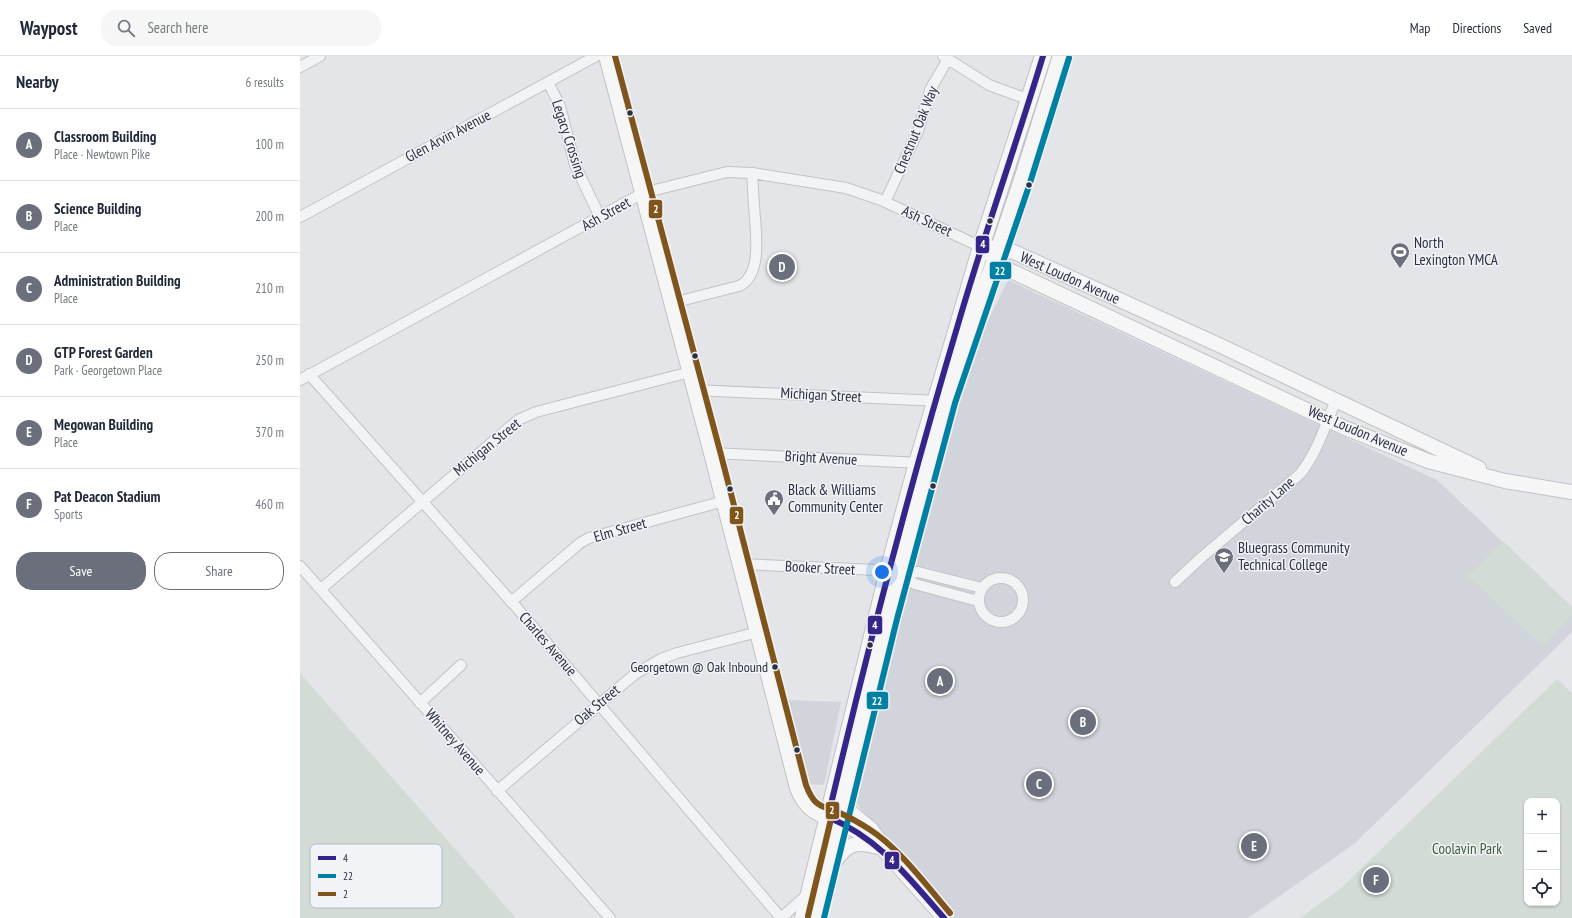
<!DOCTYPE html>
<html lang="en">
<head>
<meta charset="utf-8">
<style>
	:root { --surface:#fff; --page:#f6f6f7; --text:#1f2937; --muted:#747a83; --line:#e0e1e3; --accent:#6b6f7c }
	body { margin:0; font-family:"PT Sans Narrow",sans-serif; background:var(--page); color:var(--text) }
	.controls { position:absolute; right:12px; bottom:12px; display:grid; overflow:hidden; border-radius:8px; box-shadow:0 1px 3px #0004 }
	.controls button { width:36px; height:36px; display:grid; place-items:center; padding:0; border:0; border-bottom:1px solid var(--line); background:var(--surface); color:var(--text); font:20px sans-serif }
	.you { position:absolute; left:582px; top:516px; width:14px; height:14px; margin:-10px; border:3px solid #fff; border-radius:50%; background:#1a73e8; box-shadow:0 0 0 6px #1a73e833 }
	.badge { display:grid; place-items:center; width:26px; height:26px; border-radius:50%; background:var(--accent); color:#fff; font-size:13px; font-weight:700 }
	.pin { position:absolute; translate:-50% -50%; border:2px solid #fff; box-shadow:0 1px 4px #0006 }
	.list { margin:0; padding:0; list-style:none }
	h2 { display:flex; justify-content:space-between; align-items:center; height:52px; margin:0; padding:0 16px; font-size:17px }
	h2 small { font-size:13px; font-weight:400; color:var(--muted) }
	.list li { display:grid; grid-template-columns:26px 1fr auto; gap:12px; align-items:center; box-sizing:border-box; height:72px; padding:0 16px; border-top:1px solid var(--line) }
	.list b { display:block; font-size:15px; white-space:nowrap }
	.list p { margin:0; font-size:13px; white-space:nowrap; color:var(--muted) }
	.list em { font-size:13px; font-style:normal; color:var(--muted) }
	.actions { display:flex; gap:8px; padding:12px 16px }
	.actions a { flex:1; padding:9px 0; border:1px solid var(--accent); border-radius:16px; text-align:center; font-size:14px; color:var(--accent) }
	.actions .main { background:var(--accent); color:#fff }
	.icon { flex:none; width:22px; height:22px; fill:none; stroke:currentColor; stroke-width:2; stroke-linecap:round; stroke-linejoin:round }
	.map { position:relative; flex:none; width:1272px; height:862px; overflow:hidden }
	header { display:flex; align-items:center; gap:24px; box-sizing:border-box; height:56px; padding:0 20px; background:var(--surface); border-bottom:1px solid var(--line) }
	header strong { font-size:19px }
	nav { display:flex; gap:22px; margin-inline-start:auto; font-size:14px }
	.search { width:280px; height:36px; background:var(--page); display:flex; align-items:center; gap:10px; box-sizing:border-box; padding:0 14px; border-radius:16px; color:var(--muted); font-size:15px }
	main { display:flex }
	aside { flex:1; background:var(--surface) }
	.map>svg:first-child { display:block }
	.built { fill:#d2d4db }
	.green { fill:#d3dcd4; fill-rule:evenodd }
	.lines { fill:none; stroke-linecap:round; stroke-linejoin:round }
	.minor-casing { stroke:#c2c3c6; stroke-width:12 }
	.secondary-casing { stroke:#c2c3c6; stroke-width:16 }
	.primary-casing { stroke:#c0c2c6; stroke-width:18 }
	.minor { stroke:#f2f3f5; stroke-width:10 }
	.secondary { stroke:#f6f6f7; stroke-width:14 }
	.primary { stroke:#f6f6f7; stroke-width:16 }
	.bus-1-casing { stroke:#f1f3f7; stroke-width:9 }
	.bus-2-casing { stroke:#f1f3f7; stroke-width:9 }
	.bus-3-casing { stroke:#f1f3f7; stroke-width:9 }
	.bus-1 { stroke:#362589; stroke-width:6 }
	.bus-2 { stroke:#0081a4; stroke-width:6 }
	.bus-3 { stroke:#80551b; stroke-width:6 }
	.bus-dot { fill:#2a3042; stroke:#f1f3f7; stroke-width:1.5 }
	.labels { text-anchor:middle; stroke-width:3; stroke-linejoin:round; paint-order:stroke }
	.bus-label { font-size:14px; fill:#2a3042; stroke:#f1f3f7; text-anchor:end }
	.street-label { font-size:15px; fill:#2a3042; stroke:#f1f3f7 }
	.poi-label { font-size:15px; fill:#2a3042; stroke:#f1f3f7; text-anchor:start }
	.park-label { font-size:15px; fill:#3b5d37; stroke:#f1f3f7 }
	.key { fill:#f1f3f7; stroke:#b5b8c1; stroke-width:1 }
	.key-label { font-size:11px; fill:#2a3042 }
	.line-badge { stroke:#f1f3f7; stroke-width:1.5 }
	.badge-label { font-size:11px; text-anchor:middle; font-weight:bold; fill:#fff }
</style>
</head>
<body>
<header>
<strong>Waypost</strong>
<div class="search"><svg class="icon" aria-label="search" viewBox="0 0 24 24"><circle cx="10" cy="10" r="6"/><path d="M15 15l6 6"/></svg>Search here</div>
<nav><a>Map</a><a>Directions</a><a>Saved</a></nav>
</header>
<main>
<aside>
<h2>Nearby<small>6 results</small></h2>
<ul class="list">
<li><span class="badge">A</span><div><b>Classroom Building</b><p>Place · Newtown Pike</p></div><em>100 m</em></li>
<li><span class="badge">B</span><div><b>Science Building</b><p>Place</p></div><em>200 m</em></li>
<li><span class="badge">C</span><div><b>Administration Building</b><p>Place</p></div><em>210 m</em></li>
<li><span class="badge">D</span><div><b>GTP Forest Garden</b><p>Park · Georgetown Place</p></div><em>250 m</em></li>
<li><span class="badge">E</span><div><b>Megowan Building</b><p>Place</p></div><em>370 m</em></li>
<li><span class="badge">F</span><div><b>Pat Deacon Stadium</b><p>Sports</p></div><em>460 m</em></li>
</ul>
<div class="actions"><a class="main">Save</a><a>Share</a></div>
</aside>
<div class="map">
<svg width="1272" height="862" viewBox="0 0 1272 862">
	<rect width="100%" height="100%" fill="#e4e5e8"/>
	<path class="built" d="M708,224L1137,424L1272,551V576L1054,788L948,862H655L552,743L665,311Z
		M486,644L541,646L524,729L504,728Z"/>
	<path class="green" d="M1203,485L1272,551V559L1243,590L1173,524L1171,526L1168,523V519L1172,515L1173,516Z
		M0,617L216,862H0Z
		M1257,623L1272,637V862H1000L1040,833ZM1227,745H1257V847H1227Z"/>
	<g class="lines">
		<defs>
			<path id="minor" d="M643,0L689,29L730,44
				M0,11L20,0
				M248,26L260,50L275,109L300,161
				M585,146L618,75L630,34L648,3
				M0,161L296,0
				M372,247L439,230C464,219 455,171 454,149C453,138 453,128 452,117
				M9,318L217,552L481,862
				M0,324L343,137L427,116L452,117L546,132L581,144L681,191
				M394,334L640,345
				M412,397L622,407
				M440,508L577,514L600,518L618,516L682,532
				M0,510L310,862
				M600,518L615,528L678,545
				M679 544a22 22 0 1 1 44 0a22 22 0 1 1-44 0Z
				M875,526L902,501L1000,418C1017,397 1025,370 1036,344
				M21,533L218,364L236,356L390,316
				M211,546L280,487L289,482L424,445
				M120,647L161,609
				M197,735L335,618L361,603L377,597L458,576
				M481,862L508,838"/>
			<path id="secondary" d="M688,191L714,196L919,289L1179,412
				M688,197L709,214L1045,372L1128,405L1205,425L1272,436
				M543,750L571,773L577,781
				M539,765L565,780L583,793L644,862
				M529,815C542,793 551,782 577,791"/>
			<path id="primary" d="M307,0L412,397L498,732C507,754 517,757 537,764
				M503,862L588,515L617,407L681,191L743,0
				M516,862L589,561L647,345L721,127L761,0"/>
		</defs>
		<use href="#minor" class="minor-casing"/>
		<use href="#secondary" class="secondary-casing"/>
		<use href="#primary" class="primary-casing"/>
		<use href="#minor" class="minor"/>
		<use href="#secondary" class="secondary"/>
		<use href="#primary" class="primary"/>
		<defs>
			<path id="bus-1" d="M528,761C567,595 610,429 659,265C685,176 716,89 743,0
				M528,761C580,783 608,821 644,862"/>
			<path id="bus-2" d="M524,862L597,563L655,347L729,130L769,2"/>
			<path id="bus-3" d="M315,0L420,395L506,729C515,753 522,749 542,758C551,762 561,768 569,773C599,792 626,829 650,857
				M508,860L531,763"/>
		</defs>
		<use href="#bus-1" class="bus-1-casing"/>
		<use href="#bus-2" class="bus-2-casing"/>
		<use href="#bus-3" class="bus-3-casing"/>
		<use href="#bus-1" class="bus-1"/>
		<use href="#bus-2" class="bus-2"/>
		<use href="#bus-3" class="bus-3"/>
	</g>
	<defs>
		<symbol id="stadium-pin" viewBox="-11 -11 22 30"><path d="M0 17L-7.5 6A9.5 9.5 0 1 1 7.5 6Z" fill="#6b6f7c" stroke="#f1f3f7"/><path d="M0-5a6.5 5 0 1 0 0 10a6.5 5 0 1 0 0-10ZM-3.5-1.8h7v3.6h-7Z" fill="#fff"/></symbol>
		<symbol id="civic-pin" viewBox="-11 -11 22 30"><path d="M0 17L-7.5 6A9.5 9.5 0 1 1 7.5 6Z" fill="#6b6f7c" stroke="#f1f3f7"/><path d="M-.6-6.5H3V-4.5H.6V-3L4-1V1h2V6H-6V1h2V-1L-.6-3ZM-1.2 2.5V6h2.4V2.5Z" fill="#fff"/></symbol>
		<symbol id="university-pin" viewBox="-11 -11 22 30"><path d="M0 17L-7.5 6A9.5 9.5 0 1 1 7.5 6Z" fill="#6b6f7c" stroke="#f1f3f7"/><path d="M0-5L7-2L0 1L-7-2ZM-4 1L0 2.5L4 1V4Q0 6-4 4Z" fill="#fff"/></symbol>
	</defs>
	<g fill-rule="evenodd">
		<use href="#stadium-pin" x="1089" y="185" width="22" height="30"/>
		<use href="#civic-pin" x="463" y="432" width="22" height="30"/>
		<use href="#university-pin" x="913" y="490" width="22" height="30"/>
	</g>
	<g class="bus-dot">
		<circle cx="330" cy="57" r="3.5"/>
		<circle cx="729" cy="129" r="3.5"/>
		<circle cx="690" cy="165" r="3.5"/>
		<circle cx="395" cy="300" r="3.5"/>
		<circle cx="633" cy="430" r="3.5"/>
		<circle cx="430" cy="433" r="3.5"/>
		<circle cx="570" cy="589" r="3.5"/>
		<circle cx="475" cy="611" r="3.5"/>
		<circle cx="497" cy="694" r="3.5"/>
	</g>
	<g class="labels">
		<g class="bus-label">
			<text x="468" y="616">Georgetown @ Oak Inbound</text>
		</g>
		<g class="street-label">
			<text transform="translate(616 74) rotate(-68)" y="5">Chestnut Oak Way</text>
			<text transform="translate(148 80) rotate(-28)" y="5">Glen Arvin Avenue</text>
			<text transform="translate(269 83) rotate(72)" y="5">Legacy Crossing</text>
			<text transform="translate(306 158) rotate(-29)" y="5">Ash Street</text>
			<text transform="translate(627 165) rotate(25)" y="5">Ash Street</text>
			<text transform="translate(770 222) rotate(24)" y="5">West Loudon Avenue</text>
			<text transform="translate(521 339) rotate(3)" y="5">Michigan Street</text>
			<text transform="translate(1058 375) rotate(23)" y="5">West Loudon Avenue</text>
			<text transform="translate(187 391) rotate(-39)" y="5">Michigan Street</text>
			<text transform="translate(521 402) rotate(3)" y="5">Bright Avenue</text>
			<text transform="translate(968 445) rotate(-41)" y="5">Charity Lane</text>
			<text transform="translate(320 474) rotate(-16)" y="5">Elm Street</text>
			<text transform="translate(520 512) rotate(3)" y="5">Booker Street</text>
			<text transform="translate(248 588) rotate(49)" y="5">Charles Avenue</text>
			<text transform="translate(297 649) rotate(-40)" y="5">Oak Street</text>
			<text transform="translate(155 686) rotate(49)" y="5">Whitney Avenue</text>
		</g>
		<g class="poi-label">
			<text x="1114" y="192">North<tspan x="1114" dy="17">Lexington YMCA</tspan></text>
			<text x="488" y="439">Black &amp; Williams<tspan x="488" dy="17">Community Center</tspan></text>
			<text x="938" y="497">Bluegrass Community<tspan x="938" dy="17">Technical College</tspan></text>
		</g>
		<g class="park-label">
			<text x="1167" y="798">Coolavin Park</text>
		</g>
	</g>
	<rect x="10" y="788" width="132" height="64" rx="6" class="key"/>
	<rect x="18" y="800" width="18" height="4" fill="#362589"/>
	<rect x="18" y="818" width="18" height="4" fill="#0081a4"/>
	<rect x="18" y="836" width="18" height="4" fill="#80551b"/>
	<g class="key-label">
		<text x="43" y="806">4</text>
		<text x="43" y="824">22</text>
		<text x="43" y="842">2</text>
	</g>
	<g class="line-badge">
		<rect x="348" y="143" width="15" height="20" rx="4" fill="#80551b"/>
		<rect x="675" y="179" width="15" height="19" rx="4" fill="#362589"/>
		<rect x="689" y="205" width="23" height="19" rx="4" fill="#0081a4"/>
		<rect x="429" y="450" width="15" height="19" rx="4" fill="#80551b"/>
		<rect x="567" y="559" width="16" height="20" rx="4" fill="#362589"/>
		<rect x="566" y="635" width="23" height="19" rx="4" fill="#0081a4"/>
		<rect x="525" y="745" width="15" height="19" rx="4" fill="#80551b"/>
		<rect x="584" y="795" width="16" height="19" rx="4" fill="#362589"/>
	</g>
	<g class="badge-label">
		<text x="356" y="157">2</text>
		<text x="683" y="192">4</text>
		<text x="700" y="219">22</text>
		<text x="437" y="463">2</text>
		<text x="575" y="573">4</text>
		<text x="577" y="649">22</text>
		<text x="532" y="758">2</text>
		<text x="592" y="808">4</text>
	</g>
</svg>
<div class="controls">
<button>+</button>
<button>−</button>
<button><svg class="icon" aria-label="locate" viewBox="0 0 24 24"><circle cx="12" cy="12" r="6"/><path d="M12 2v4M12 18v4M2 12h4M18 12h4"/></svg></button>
</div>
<div class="you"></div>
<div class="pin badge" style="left:640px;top:625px">A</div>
<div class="pin badge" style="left:783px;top:666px">B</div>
<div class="pin badge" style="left:739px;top:728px">C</div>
<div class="pin badge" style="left:482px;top:211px">D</div>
<div class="pin badge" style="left:954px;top:790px">E</div>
<div class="pin badge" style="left:1076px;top:824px">F</div>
</div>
</main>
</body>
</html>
